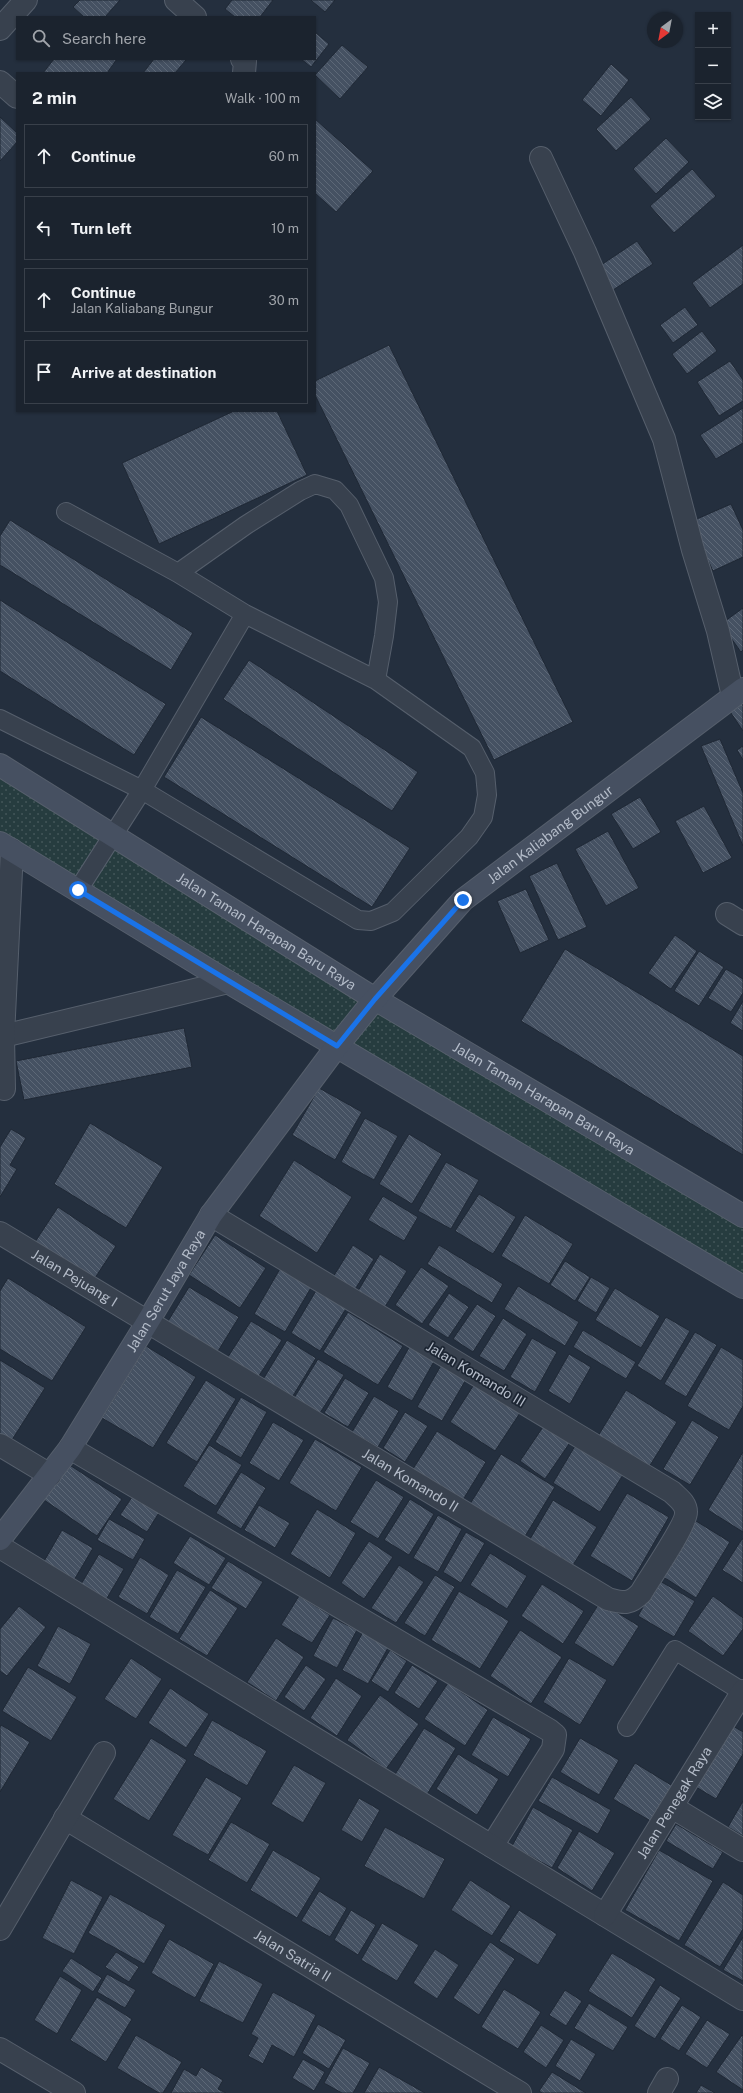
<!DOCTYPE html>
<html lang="en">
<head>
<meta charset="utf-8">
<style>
	:root { --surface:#1b232e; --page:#282f3a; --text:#f1f3f6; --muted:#a0a4aa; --line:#39404a }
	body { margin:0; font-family:"Public Sans",sans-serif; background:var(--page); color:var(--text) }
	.controls { position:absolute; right:12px; top:12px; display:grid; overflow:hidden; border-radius:0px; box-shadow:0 1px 3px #0004 }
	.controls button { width:36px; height:36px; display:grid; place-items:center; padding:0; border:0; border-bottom:1px solid var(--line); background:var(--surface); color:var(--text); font:20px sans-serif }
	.compass { position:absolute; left:647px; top:12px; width:36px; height:36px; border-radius:50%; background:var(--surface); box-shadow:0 1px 3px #0004; rotate:212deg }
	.stop { position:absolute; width:12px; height:12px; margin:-9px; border:3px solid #1a73e8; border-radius:50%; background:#fff }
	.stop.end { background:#1a73e8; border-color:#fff; box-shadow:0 1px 4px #0008 }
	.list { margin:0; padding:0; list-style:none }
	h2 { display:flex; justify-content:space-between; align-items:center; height:52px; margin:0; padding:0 16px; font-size:17px }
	h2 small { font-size:13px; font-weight:400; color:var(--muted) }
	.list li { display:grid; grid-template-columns:26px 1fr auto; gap:12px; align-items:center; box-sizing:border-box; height:64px; margin:0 8px 8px; padding:0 8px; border:1px solid var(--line); border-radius:0px }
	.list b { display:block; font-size:15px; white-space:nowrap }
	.list p { margin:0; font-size:13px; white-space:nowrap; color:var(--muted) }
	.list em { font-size:13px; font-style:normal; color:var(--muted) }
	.icon { flex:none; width:22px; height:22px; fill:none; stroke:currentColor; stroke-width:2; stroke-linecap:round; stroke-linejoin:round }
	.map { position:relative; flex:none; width:743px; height:2093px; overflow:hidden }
	.search { position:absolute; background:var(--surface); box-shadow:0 1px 3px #0004; left:16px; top:16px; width:300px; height:44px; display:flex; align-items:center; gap:10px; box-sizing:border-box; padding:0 14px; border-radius:0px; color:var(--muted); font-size:15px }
	.panel { position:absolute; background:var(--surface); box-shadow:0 1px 3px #0004; left:16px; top:72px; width:300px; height:340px; border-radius:0px }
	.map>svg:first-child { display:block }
	.grass { fill:url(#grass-dots) }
	.building { fill:url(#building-back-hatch); stroke:#1f2835 }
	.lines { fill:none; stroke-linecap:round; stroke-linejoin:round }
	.lane-casing { stroke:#565f6c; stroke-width:20 }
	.street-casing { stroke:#565f6c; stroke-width:24 }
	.secondary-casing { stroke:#565f6c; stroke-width:24 }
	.lane { stroke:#38414e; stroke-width:18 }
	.street { stroke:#38414e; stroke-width:22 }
	.secondary { stroke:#465061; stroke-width:22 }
	.route { stroke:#1a73e8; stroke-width:5 }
	.labels { text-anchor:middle; stroke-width:3.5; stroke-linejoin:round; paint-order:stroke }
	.street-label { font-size:14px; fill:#b4bcc9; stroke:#1d2633 }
</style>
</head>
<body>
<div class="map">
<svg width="743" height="2093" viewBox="0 0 743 2093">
	<defs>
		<pattern id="grass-dots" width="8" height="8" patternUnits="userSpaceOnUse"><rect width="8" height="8" fill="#263c3f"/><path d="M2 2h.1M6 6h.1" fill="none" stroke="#435659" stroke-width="1.8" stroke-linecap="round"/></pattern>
		<pattern id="building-back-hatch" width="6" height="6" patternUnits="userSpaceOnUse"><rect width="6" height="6" fill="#455162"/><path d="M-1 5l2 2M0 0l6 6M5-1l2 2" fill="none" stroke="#5d6877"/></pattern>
	</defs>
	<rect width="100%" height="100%" fill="#242f3e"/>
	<path class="grass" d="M0,765L743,1216V1291L0,843Z"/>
	<path class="building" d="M80,0H120L105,17H84L73,7Z
		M232,0H273L260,17H235L225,9Z
		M311,0H335L325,12Z
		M315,32L329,44L311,67L301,59H315Z
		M342,45L368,67L340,99L315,75Z
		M54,59H117L107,73H43Z
		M154,59H186V60L175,73H143Z
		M611,64L629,80L601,116L582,100Z
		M631,97L651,119L616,151L596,129Z
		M0,117L17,133V142L0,161Z
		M315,119L373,171L336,212L315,193Z
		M666,138L689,162L656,194L633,169Z
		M692,169L716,196L674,233L650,206Z
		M637,241L653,264L613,290L598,267Z
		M743,245V284L710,308L692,283Z
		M685,307L698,325L673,343L660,325Z
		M702,331L717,351L687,374L672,354Z
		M389,345L573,722L494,760L315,395V381Z
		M730,361L743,380V401L719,416L697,382Z
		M743,408V443L716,459L700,435Z
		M234,411H277L307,475L159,544L122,463Z
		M731,504L743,530V557L713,571L690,522Z
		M10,520L193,633L171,670L0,565V536Z
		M0,600L166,704L134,755L0,671Z
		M743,608V650L741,652L721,624Z
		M249,660L418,772L392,811L223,699Z
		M739,699L743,705V731L727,707Z
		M201,717L410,848L372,907L164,777Z
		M720,739L743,793V846L701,746Z
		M743,746V760L737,750Z
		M640,797L661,832L633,849L611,814Z
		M704,806L732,858L703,873L675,821Z
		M608,831L639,888L606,906L575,849Z
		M557,863L587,927L558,940L529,876Z
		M526,889L549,940L520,953L497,901Z
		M675,935L697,951L671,989L648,973Z
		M565,949L743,1056V1155L521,1021Z
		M699,951L724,967L699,1006L674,991Z
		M726,969L743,979V993L731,1012L708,998Z
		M743,1001V1031L730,1023Z
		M184,1028L192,1067L24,1100L16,1061Z
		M319,1088L362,1112L335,1160L292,1135Z
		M365,1118L398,1136L374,1180L341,1162Z
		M90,1123L163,1167L126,1228L54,1184Z
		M11,1129L26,1138L10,1165L17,1169L0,1197V1147Z
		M409,1134L442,1154L412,1204L379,1184Z
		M294,1160L352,1197L317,1253L259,1216Z
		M446,1162L479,1180L451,1229L418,1211Z
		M479,1194L516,1217L493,1254L455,1231Z
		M383,1196L418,1217L404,1241L368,1220Z
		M58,1207L116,1246L93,1281L35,1242Z
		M525,1215L573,1244L549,1284L501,1256Z
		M215,1235L266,1268L240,1308L189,1275Z
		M353,1245L374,1259L354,1291L333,1277Z
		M439,1245L503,1284L492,1303L427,1264Z
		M380,1254L407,1271L385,1307L358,1291Z
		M565,1261L590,1277L575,1301L550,1285Z
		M281,1267L312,1286L285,1332L254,1314Z
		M421,1267L449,1286L422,1324L395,1305Z
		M591,1277L610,1288L596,1313L577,1301Z
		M8,1278L86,1327L52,1381L0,1349V1291Z
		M518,1286L579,1322L565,1346L504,1309Z
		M189,1287L239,1317L215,1356L165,1326Z
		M615,1288L660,1316L641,1348L595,1320Z
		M317,1289L347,1307L320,1351L291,1333Z
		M449,1293L469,1307L448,1338L428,1325Z
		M477,1304L496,1316L473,1352L453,1339Z
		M348,1312L403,1346L378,1385L323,1352Z
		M666,1317L690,1331L661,1381L637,1366Z
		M503,1318L527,1334L504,1371L479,1356Z
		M251,1321L282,1340L255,1382L224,1363Z
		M583,1330L636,1362L626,1379L573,1347Z
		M695,1332L717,1345L686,1397L664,1384Z
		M532,1338L557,1352L535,1392L510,1377Z
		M287,1340L316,1358L291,1399L262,1381Z
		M412,1342L437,1356L412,1401L387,1387Z
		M146,1346L196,1377L153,1448L102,1418Z
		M721,1347L743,1360V1406L729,1430L687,1406Z
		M569,1354L591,1367L570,1404L548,1391Z
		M318,1359L344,1375L320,1413L294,1398Z
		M0,1360L45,1388L10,1443L0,1437Z
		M443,1362L468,1376L442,1421L417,1407Z
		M345,1378L369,1393L348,1427L324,1413Z
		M206,1380L236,1399L197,1462L166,1443Z
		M475,1383L520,1413L495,1451L450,1422Z
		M626,1390L677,1422L649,1467L598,1436Z
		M374,1396L399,1411L378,1447L352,1432Z
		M241,1397L267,1412L241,1458L215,1442Z
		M405,1412L428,1426L405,1462L383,1448Z
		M692,1420L719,1437L690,1485L663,1469Z
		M273,1422L304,1440L279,1481L249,1463Z
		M545,1424L571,1441L545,1479L520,1461Z
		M437,1431L486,1462L461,1503L411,1472Z
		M315,1439L362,1467L336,1511L289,1483Z
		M578,1441L626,1470L600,1512L553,1483Z
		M209,1445L242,1465L216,1506L183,1486Z
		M743,1452V1532L708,1510Z
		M501,1454L555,1487L524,1538L470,1504Z
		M68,1464L122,1499L97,1536L44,1500Z
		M241,1472L266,1488L241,1529L216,1513Z
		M376,1480L404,1497L378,1539L350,1522Z
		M627,1493L669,1517L632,1581L590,1556Z
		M134,1494L160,1511L147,1532L120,1515Z
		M410,1499L434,1514L409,1555L384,1540Z
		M553,1500L597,1527L573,1565L530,1539Z
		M259,1505L290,1523L275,1548L244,1530Z
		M317,1509L356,1533L330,1578L290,1554Z
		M438,1515L462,1529L438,1572L413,1558Z
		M109,1519L145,1539L133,1560L97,1540Z
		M696,1521L730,1542L696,1598L662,1576Z
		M62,1530L93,1548L70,1587L39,1570Z
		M466,1532L485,1543L461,1583L443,1572Z
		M190,1536L226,1558L209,1585L173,1563Z
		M742,1539H743V1583L722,1570Z
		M369,1541L393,1557L364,1599L341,1583Z
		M490,1553L527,1576L507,1609L470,1585Z
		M99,1554L124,1569L103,1605L77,1591Z
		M140,1557L169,1575L147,1614L118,1597Z
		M228,1561L263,1582L246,1609L211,1588Z
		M399,1565L424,1582L396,1623L371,1608Z
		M177,1570L206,1587L178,1634L149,1617Z
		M435,1575L455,1587L425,1636L404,1623Z
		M658,1580L695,1601L674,1637L638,1616Z
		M542,1584L584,1611L563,1644L521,1616Z
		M210,1590L238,1608L207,1656L179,1639Z
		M459,1591L509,1621L480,1669L431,1640Z
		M299,1596L330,1615L312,1643L281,1625Z
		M713,1596L743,1618V1629L723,1656L688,1631Z
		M600,1602L639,1626L613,1667L574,1643Z
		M19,1606L46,1627L7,1676L0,1671V1629Z
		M333,1618L357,1630L337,1668L313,1656Z
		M58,1626L91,1644L70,1684L37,1666Z
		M520,1630L562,1657L531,1704L490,1676Z
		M363,1632L389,1646L368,1684L342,1670Z
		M276,1638L304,1657L276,1701L247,1682Z
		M390,1650L407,1661L388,1692L371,1681Z
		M131,1658L162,1679L136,1719L104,1699Z
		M569,1658L607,1680L580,1725L543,1702Z
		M306,1665L326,1679L304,1711L284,1697Z
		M412,1665L438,1681L419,1709L394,1693Z
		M28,1667L77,1697L51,1741L2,1711Z
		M336,1678L362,1696L337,1736L310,1718Z
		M448,1683L488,1710L465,1746L424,1719Z
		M170,1688L209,1714L186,1748L148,1723Z
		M380,1695L419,1724L386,1769L347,1740Z
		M493,1717L531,1739L508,1777L471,1755Z
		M212,1720L267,1751L247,1786L193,1755Z
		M728,1723L743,1732V1754L716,1799L691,1784Z
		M1,1725L30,1742L0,1792V1727Z
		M424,1728L456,1748L426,1796L394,1776Z
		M151,1738L187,1760L149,1821L113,1799Z
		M580,1738L619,1760L599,1795L560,1772Z
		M458,1754L499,1779L477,1815L436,1789Z
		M635,1763L676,1788L654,1823L613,1799Z
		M294,1765L326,1783L303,1823L271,1804Z
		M206,1777L242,1798L208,1855L172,1835Z
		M552,1777L611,1810L598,1834L538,1801Z
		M359,1798L380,1810L362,1842L341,1830Z
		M743,1801V1836L728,1827Z
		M533,1807L573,1830L552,1868L512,1846Z
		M231,1822L270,1844L247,1883L208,1860Z
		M676,1824L723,1852L713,1869L666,1841Z
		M385,1827L445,1859L424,1899L364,1866Z
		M579,1831L615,1853L592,1891L557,1868Z
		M273,1850L321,1878L297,1918L250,1890Z
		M659,1850L713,1881L679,1941L625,1910Z
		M71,1880L103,1897L74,1954L42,1938Z
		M470,1880L511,1906L492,1936L451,1910Z
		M723,1882L743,1895V1929L720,1967L684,1945Z
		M319,1891L347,1908L330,1937L301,1921Z
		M110,1894L166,1925L144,1964L88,1933Z
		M351,1910L376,1925L358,1955L334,1940Z
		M519,1910L557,1934L538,1965L499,1941Z
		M382,1923L419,1945L397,1981L361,1960Z
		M743,1937V1981L723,1970Z
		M169,1939L214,1964L195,1998L151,1973Z
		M490,1942L515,1959L479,2015L453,1998Z
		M435,1949L459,1965L437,1999L413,1983Z
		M116,1952L139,1967L129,1982L105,1967Z
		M612,1953L656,1979L632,2018L588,1991Z
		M71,1958L102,1978L93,1992L62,1971Z
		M219,1961L263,1984L243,2023L199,2001Z
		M107,1974L136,1990L125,2008L97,1992Z
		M60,1976L82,1990L57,2034L34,2020Z
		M660,1985L681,1998L655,2039L634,2026Z
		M504,1989L541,2012L518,2049L481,2027Z
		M565,1990L582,2001L566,2026L549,2015Z
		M273,1992L316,2015L294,2057L272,2045L263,2064L248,2056L258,2038L251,2034Z
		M97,1997L132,2019L106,2062L70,2040Z
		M589,2003L628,2027L613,2051L574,2028Z
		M682,2005L701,2017L679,2051L660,2039Z
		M707,2020L730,2034L707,2068L685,2054Z
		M318,2024L346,2040L329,2069L302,2053Z
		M541,2025L564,2040L546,2068L523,2052Z
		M136,2035L182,2062L163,2093H159L117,2068Z
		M742,2035L743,2036V2090L716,2072Z
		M571,2039L596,2054L580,2081L555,2066Z
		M343,2048L370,2063L353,2093H342L324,2083Z
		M303,2059L325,2072L314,2091L292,2078Z
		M201,2067L223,2080L218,2089L226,2093H171L184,2069L196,2076Z
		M379,2067L425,2093H364Z
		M552,2072L586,2093H542L539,2091Z
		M701,2085L715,2093H696Z"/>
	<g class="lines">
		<defs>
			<path id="lane" d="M178,573L246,525L300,491L315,484L335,490L349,505L384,578L388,602L384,636L376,680
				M0,719L142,790L358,920L371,921L393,912L469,837L483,817L487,795L485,773L472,748L376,680L245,614L178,573L66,512
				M78,890L142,790L245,614
				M627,1727L675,1650L743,1692"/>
			<g id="street">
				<path d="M176,0L195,17"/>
				<path d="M0,29L26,0"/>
				<path d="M242,59L245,61L244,73"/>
				<path d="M0,82L17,97"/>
				<path d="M541,158L585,252L664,439L693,550L718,631L733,696"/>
				<path d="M727,914L743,924"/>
				<path d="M3,1036L228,982"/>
				<path d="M4,1089L3,1036L12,850"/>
				<path id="s1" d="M0,1233L608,1599C624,1603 629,1605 641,1593C649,1579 687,1524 686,1512C686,1503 678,1498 672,1492L211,1215"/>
				<path d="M0,1445L50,1475"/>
				<path d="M70,1448L549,1730L555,1735L553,1749L492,1846"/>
				<path d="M0,1547L743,1999"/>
				<path d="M672,1807L743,1850"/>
				<path id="s2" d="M65,1818L520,2093"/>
				<path id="s3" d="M605,1915L743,1691"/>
				<path d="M0,1929L104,1753"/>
				<path d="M0,2049L74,2093"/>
				<path d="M659,2093L667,2079"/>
			</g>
			<g id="secondary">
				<path id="s4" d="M0,765L375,999L743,1216"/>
				<path d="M0,843L228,982L743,1287"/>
				<path id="s5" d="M0,1539L70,1448L147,1323L211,1215L337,1046L375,999L463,900L743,689"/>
			</g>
		</defs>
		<use href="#lane" class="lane-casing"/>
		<use href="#street" class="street-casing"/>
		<use href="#secondary" class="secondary-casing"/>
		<use href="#lane" class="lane"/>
		<use href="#street" class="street"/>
		<use href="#secondary" class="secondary"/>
	</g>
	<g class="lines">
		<path class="route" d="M78,890L337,1046L375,999L463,900"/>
	</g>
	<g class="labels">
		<g class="street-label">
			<text dy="5" stroke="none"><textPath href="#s5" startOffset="900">Jalan Kaliabang Bungur</textPath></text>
			<text dy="5" stroke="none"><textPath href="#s4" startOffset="314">Jalan Taman Harapan Baru Raya</textPath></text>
			<text dy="5" stroke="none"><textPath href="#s4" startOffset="638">Jalan Taman Harapan Baru Raya</textPath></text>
			<text dy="5" stroke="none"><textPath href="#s1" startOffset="87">Jalan Pejuang I</textPath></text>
			<text dy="5" stroke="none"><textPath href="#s5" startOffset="299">Jalan Serut Jaya Raya</textPath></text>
			<text transform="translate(476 1374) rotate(31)" y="5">Jalan Komando III</text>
			<text dy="5" stroke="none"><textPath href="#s1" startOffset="479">Jalan Komando II</textPath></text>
			<text dy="5" stroke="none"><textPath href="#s3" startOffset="132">Jalan Penegak Raya</textPath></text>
			<text dy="5" stroke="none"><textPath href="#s2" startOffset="266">Jalan Satria II</textPath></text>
		</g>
	</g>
</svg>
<div class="controls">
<button>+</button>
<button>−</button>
<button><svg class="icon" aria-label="layers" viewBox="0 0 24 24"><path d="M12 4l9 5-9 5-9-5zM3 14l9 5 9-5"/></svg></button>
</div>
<svg class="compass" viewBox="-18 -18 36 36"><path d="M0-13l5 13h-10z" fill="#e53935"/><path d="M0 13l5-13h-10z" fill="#a0a4aa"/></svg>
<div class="stop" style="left:78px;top:890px"></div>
<div class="stop end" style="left:463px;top:900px"></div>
<div class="search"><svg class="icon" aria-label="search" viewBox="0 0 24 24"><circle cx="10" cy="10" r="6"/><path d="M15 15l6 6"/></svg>Search here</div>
<section class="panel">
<h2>2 min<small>Walk · 100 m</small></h2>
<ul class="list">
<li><svg class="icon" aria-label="ahead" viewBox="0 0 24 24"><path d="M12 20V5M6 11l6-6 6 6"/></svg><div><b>Continue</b></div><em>60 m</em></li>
<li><svg class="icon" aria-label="left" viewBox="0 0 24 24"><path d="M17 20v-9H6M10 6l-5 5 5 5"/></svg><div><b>Turn left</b></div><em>10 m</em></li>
<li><svg class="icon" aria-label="ahead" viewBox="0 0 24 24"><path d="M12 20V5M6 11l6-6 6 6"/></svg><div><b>Continue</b><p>Jalan Kaliabang Bungur</p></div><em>30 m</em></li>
<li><svg class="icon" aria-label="arrive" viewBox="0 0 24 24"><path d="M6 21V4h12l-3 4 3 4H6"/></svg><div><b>Arrive at destination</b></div></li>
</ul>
</section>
</div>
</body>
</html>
